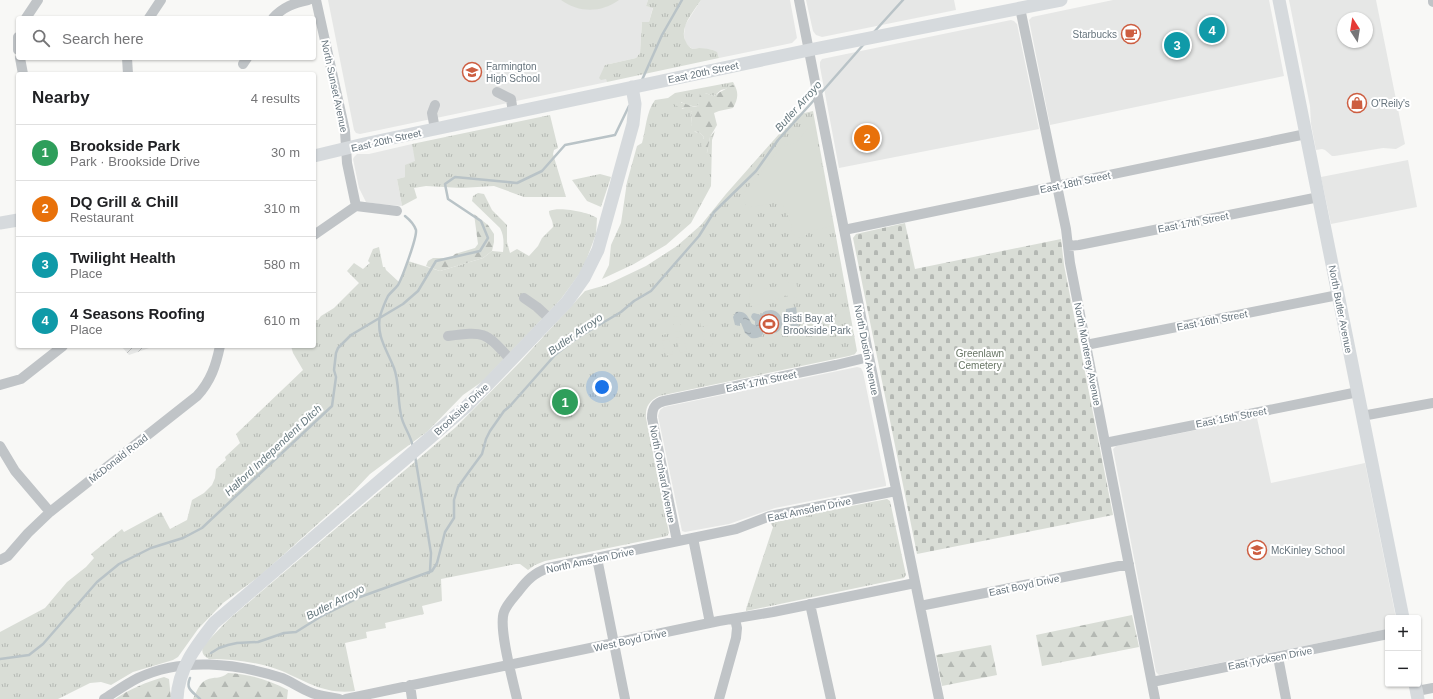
<!DOCTYPE html>
<html lang="en">
<head>
<meta charset="utf-8">
<style>
	:root { --surface:#fff; --page:#f2f2f2; --text:#202124; --muted:#757577; --line:#e0e0e0; --accent:#111827 }
	body { margin:0; font-family:Arial,sans-serif; background:var(--page); color:var(--text) }
	.controls { position:absolute; right:12px; bottom:12px; display:grid; overflow:hidden; border-radius:4px; box-shadow:0 1px 3px #0004 }
	.controls button { width:36px; height:36px; display:grid; place-items:center; padding:0; border:0; border-bottom:1px solid var(--line); background:var(--surface); color:var(--text); font:20px sans-serif }
	.compass { position:absolute; left:1337px; top:12px; width:36px; height:36px; border-radius:50%; background:var(--surface); box-shadow:0 1px 3px #0004; rotate:348deg }
	.you { position:absolute; left:602px; top:387px; width:14px; height:14px; margin:-10px; border:3px solid #fff; border-radius:50%; background:#1a73e8; box-shadow:0 0 0 6px #1a73e833 }
	.badge { display:grid; place-items:center; width:26px; height:26px; border-radius:50%; background:var(--accent); color:#fff; font-size:13px; font-weight:700 }
	.pin { position:absolute; translate:-50% -50%; border:2px solid #fff; box-shadow:0 1px 4px #0006 }
	.list { margin:0; padding:0; list-style:none }
	h2 { display:flex; justify-content:space-between; align-items:center; height:52px; margin:0; padding:0 16px; font-size:17px }
	h2 small { font-size:13px; font-weight:400; color:var(--muted) }
	.list li { display:grid; grid-template-columns:26px 1fr auto; gap:12px; align-items:center; box-sizing:border-box; height:56px; padding:0 16px; border-top:1px solid var(--line) }
	.list b { display:block; font-size:15px; white-space:nowrap }
	.list p { margin:0; font-size:13px; white-space:nowrap; color:var(--muted) }
	.list em { font-size:13px; font-style:normal; color:var(--muted) }
	.icon { flex:none; width:22px; height:22px; fill:none; stroke:currentColor; stroke-width:2; stroke-linecap:round; stroke-linejoin:round }
	.map { position:relative; flex:none; width:1433px; height:699px; overflow:hidden }
	.search { position:absolute; background:var(--surface); box-shadow:0 1px 3px #0004; left:16px; top:16px; width:300px; height:44px; display:flex; align-items:center; gap:10px; box-sizing:border-box; padding:0 14px; border-radius:4px; color:var(--muted); font-size:15px }
	.panel { position:absolute; background:var(--surface); box-shadow:0 1px 3px #0004; left:16px; top:72px; width:300px; height:276px; border-radius:4px }
	.map>svg:first-child { display:block }
	.built { fill:#e6e7e6; fill-rule:evenodd }
	.industrial { fill:url(#industrial-furrows) }
	.grass { fill:url(#grass-tufts) }
	.forest { fill:url(#forest-firs) }
	.cemetery { fill:url(#cemetery-stones) }
	.garden { fill:#d9ddd6 }
	.water { fill:url(#water-ripples) }
	.lines { fill:none; stroke-linecap:round; stroke-linejoin:round }
	.stream { stroke:#b9c3c7; stroke-width:2.5 }
	.minor { stroke:#c0c4c7; stroke-width:10 }
	.major { stroke:#d6dadd; stroke-width:13 }
	.labels { text-anchor:middle; stroke-width:4; stroke-linejoin:round; paint-order:stroke }
	.poi-label { font-size:10px; fill:#66747d; stroke:#fff; text-anchor:start }
	.street-label { font-size:10px; fill:#66747d; stroke:#fff }
	.park-label { font-size:10px; fill:#687665; stroke:#fff }
	.water-label { font-size:11px; font-style:italic; fill:#67797f; stroke:#fff }
</style>
</head>
<body>
<div class="map">
<svg width="1433" height="699" viewBox="0 0 1433 699">
	<defs>
		<pattern id="industrial-furrows" width="10" height="10" patternUnits="userSpaceOnUse"><rect width="10" height="10" fill="#e6e7e6"/><path d="M-1 1l2-2M0 10L10 0M9 11l2-2" fill="none" stroke="#bec0c0"/></pattern>
		<pattern id="grass-tufts" width="24" height="20" patternUnits="userSpaceOnUse"><rect width="24" height="20" fill="#d9ddd6"/><path d="M3 7l-1-3M5 7V3M7 7l1-3M15 17l-1-3M17 17v-4M19 17l1-3" fill="none" stroke="#b4b8b3"/></pattern>
		<pattern id="forest-firs" width="22" height="20" patternUnits="userSpaceOnUse"><rect width="22" height="20" fill="#d9ddd6"/><path d="M5 1l3.5 6h-7zM16 11l3.5 6h-7z" fill="#b4b8b3"/></pattern>
		<pattern id="cemetery-stones" width="16" height="16" patternUnits="userSpaceOnUse"><rect width="16" height="16" fill="#d9ddd6"/><path d="M2 7V4a2 2 0 0 1 4 0v3zM10 15v-3a2 2 0 0 1 4 0v3z" fill="#b4b8b3"/></pattern>
		<pattern id="water-ripples" width="26" height="14" patternUnits="userSpaceOnUse"><rect width="26" height="14" fill="#b9c3c7"/><path d="M2 4q2-2 4 0t4 0M15 11q2-2 4 0t4 0" fill="none" stroke="#9aa3a7"/></pattern>
	</defs>
	<rect width="100%" height="100%" fill="#f8f8f6"/>
	<path class="built" d="M328,0H648L646,6L653,7L649,22H642L640,53L636,58L605,65L607,82L360,134L356,133L354,130Z
		M701,0H790L797,38L792,43L719,58L718,55L713,50L700,48L693,49L688,46L685,42L684,35L685,25Z
		M806,0H954L956,10L822,37L816,35L813,31Z
		M1113,0H1269L1284,76L1050,125L1029,20L1032,17Z
		M1289,0H1376L1405,144L1396,149L1383,148L1335,156H1332L1325,150L1322,149L1316,150L1311,124L1310,106ZM1343,18H1367V42H1343Z
		M1011,20L1014,21L1017,24L1039,129L839,168L820,67V62L822,59Z
		M412,144L416,161L405,177L397,179L402,206L379,204L366,202L359,188L353,159L354,157L357,154H369Z
		M1408,160L1417,207L1331,224L1321,177Z
		M857,367L861,368L863,372L886,484V486L775,508L729,524L685,532L682,531L658,416L660,410L664,407Z
		M1257,418L1271,483L1365,463L1396,618H1388V629L1159,675L1156,672L1113,449L1116,446Z"/>
	<path class="industrial" d="M121,346H155L129,355Z"/>
	<path class="grass" d="M648,0H701C694,11 678,28 686,42C687,45 690,48 693,49C695,49 697,48 699,48C705,48 712,49 717,52L719,58L607,82L606,79L601,80L599,78L605,65L636,58L640,53L642,22H649L653,8L646,6Z
		M733,82L734,84L729,88L721,90L714,96L705,93H701L698,107L687,105L681,102L682,109H688L692,112L691,124L695,132L700,133L704,137L703,139L707,153L710,137L715,131L712,140L711,186L691,223L666,245L634,264L602,279L609,265L611,245L621,223L627,182L637,146L642,143C646,129 646,112 655,100L668,98L675,93Z
		M813,111L857,351L855,354L849,356L659,396C649,401 645,407 646,418L669,533L667,536L545,561L535,565L528,570L520,564H516L441,579L442,601L422,606L424,614L385,623L386,628L366,632L367,638L345,643L355,691C326,695 307,682 282,671C258,662 234,659 209,659C203,656 201,652 203,646L229,619L456,427L521,361L585,291L606,285L646,266L677,246L701,225L726,194L796,115Z
		M550,115L558,148L554,150L553,154L566,197H524L494,186L461,188L426,186L414,188L417,198L402,206L397,179L405,177V165L415,161L412,144Z
		M600,174L611,177L601,207L587,201L572,180Z
		M478,193L484,194L492,210L507,225V242L510,253L517,249L529,256L538,246L542,238L553,227C553,219 549,217 549,211C559,206 589,212 597,218L596,234L583,269L561,299L483,381L463,395L428,431L370,474L352,493L261,575L223,603L198,629L178,657L173,660L133,672L111,685L101,682L90,683L58,699H0V632L45,608L67,582L86,567L94,558L91,554L122,529L124,532L161,512L170,529L187,520L192,500L204,493L212,485L215,478L216,469L226,460L225,457L240,443L236,434L303,370L293,353L291,346H314V320H318L321,316L334,308L359,283L347,271L354,263L363,269L370,263L368,261L373,249L379,247L383,267H385L386,270L399,282L408,261L440,271L483,258L492,251L503,252C504,244 504,235 500,228L472,201L473,196Z
		M887,499L890,501L906,575L904,578L746,611V609L773,527L770,522Z"/>
	<path class="forest" d="M734,84C739,93 738,99 733,108L719,111L714,113L717,125L710,137L707,153L702,149L701,144L704,137L700,133L693,131L691,124L692,112C686,108 679,109 674,104L676,102C684,102 690,107 698,107L700,93H705L714,96C721,91 728,88 734,84Z
		M474,214L488,225L494,234V242L492,251L483,258L440,271L426,266L428,261L433,258H451L455,254L475,248L478,244Z
		M1132,615L1139,647L1042,666L1036,635Z
		M991,645L997,675L942,686L936,655Z
		M228,673C250,674 268,680 288,690L287,699H193C196,693 199,683 206,680C215,676 219,680 228,673Z
		M164,677L169,679L171,699H115C130,689 146,682 164,677Z"/>
	<path class="cemetery" d="M905,223L915,269L1061,239L1064,265L1113,515L917,554L853,238L856,234Z"/>
	<path class="garden" d="M561,0H619C601,13 579,13 561,0Z
		M809,127L815,130L833,224L832,226L813,230L802,238C796,237 789,233 792,226L783,205L779,202L746,208L743,194L782,146L796,143Z
		M787,280V283L796,281L799,297L788,299L787,295L784,296V297L770,300V302L751,306L749,292L779,286V284H781V281Z
		M705,310L708,325L701,327L698,312Z
		M679,316L682,331L675,332L672,317Z
		M665,318L668,334L661,335L658,320Z
		M709,331L713,346L706,347L702,332Z
		M683,336L687,351L680,353L676,338Z
		M669,339L673,354L666,356L662,341Z"/>
	<path class="water" d="M796,307L800,334L791,335L790,332H792L788,312H786V309Z
		M771,310C787,312 785,335 771,333C769,333 765,330 763,328V334C760,338 756,339 751,338L745,333L741,323H740V326L735,325L733,317L736,312C746,310 748,317 752,324L755,325V321L753,320L751,317L752,314L754,313L761,315L765,311Z"/>
	<g class="lines">
		<path class="stream" d="M874,32L903,0
			M642,80L662,35L682,0
			M820,94L864,44
			M405,216C410,220 414,224 416,230C417,238 402,278 398,285C395,289 391,292 388,296C385,302 382,310 380,316C376,336 387,350 394,368C400,384 397,402 402,419C405,429 411,436 413,447
			M415,456L431,553L430,571L429,573
			M211,653L219,648L228,645L237,643L258,642L284,633L296,632L320,617L360,597L432,571L437,563L445,532L454,518V500L458,487L468,473L482,454L486,439L490,431L504,411L510,406L555,355L577,338L621,312L634,301L651,291L699,236L714,212L756,171L778,140L815,99
			M0,659L29,655L43,644L97,582L119,564L151,548L183,538L202,528L332,406L336,377L334,370L336,353L338,348L351,335L403,304L418,291L436,261L480,251L488,238L481,221L448,199L445,184L455,177L517,183L542,171L565,145L615,135L629,106
			M190,678C185,689 193,692 200,699"/>
		<path class="minor" d="M316,0L345,131L347,163L356,206
			M799,0L869,357L939,699
			M1433,0V2
			M1020,8L1066,229L1070,263L1155,699
			M26,18L38,0
			M149,18L161,0
			M273,18C283,7 294,3 308,0
			M18,37V50
			M20,58L23,74
			M127,58L128,74
			M243,64L247,58
			M497,92L511,99L513,113
			M435,105L432,113L435,129
			M844,230L1306,134
			M314,235L356,206L397,211
			M1068,246L1079,245L1319,197
			M524,298L537,307L551,320
			M448,336C486,331 485,332 511,360
			M1086,345L1338,295
			M0,385L21,379L63,346
			M1362,416L1433,403
			M1105,443L1358,392
			M0,446L15,471L50,512
			M693,538L710,623
			M677,541L652,418C652,408 655,403 664,401L836,365L869,357
			M597,558L625,699
			M0,560L8,556L28,533L50,512L197,396C211,381 216,365 220,346
			M810,604L831,699
			M920,606L1129,564
			M1278,657L1286,699
			M1152,682L1388,634
			M410,685L412,699
			M1417,691L1433,688
			M104,699C115,692 126,684 138,678C182,657 236,663 282,678C292,682 301,689 312,693C320,696 330,697 339,699
			M346,699L719,621L773,612L915,583
			M517,699C513,681 498,628 504,612C507,604 513,598 518,592C527,580 534,573 548,568L736,529L770,516L896,491
			M719,699L736,638L737,628L735,619"/>
		<path class="major" d="M1279,0L1403,618
			M314,156L364,144L809,50L1061,0
			M0,223L18,220
			M1415,684L1418,699
			M177,699C178,669 196,646 214,623L467,406L567,302L584,278L598,250L633,124L635,104L632,87"/>
	</g>
	<defs>
		<symbol id="cafe-ring" viewBox="-11 -11 22 22"><circle r="9.5" fill="#fff" stroke="#cd5e41" stroke-width="1.5"/><path d="M-5.5-4.5H6V0H3Q3 3.5 0 3.5H-2.5Q-5.5 3.5-5.5 0ZM3-3.2v2h1.7v-2ZM-6 4.5H4V6H-6Z" fill="#cd5e41"/></symbol>
		<symbol id="school-ring" viewBox="-11 -11 22 22"><circle r="9.5" fill="#fff" stroke="#cd5e41" stroke-width="1.5"/><path d="M0-5L7-2L0 1L-7-2ZM-4 1L0 2.5L4 1V4Q0 6-4 4Z" fill="#cd5e41"/></symbol>
		<symbol id="shop-ring" viewBox="-11 -11 22 22"><circle r="9.5" fill="#fff" stroke="#cd5e41" stroke-width="1.5"/><path d="M-5-2.5h2.3a2.7 3.5 0 0 1 5.4 0H5L5.5 6h-11ZM-1.5-2.5h3a1.5 2.3 0 0 0-3 0Z" fill="#cd5e41"/></symbol>
		<symbol id="stadium-ring" viewBox="-11 -11 22 22"><circle r="9.5" fill="#fff" stroke="#cd5e41" stroke-width="1.5"/><path d="M0-5a6.5 5 0 1 0 0 10a6.5 5 0 1 0 0-10ZM-3.5-1.8h7v3.6h-7Z" fill="#cd5e41"/></symbol>
	</defs>
	<g fill-rule="evenodd">
		<use href="#cafe-ring" x="1120" y="23" width="22" height="22"/>
		<use href="#school-ring" x="461" y="61" width="22" height="22"/>
		<use href="#shop-ring" x="1346" y="92" width="22" height="22"/>
		<use href="#stadium-ring" x="758" y="313" width="22" height="22"/>
		<use href="#school-ring" x="1246" y="539" width="22" height="22"/>
	</g>
	<g class="labels">
		<g class="poi-label">
			<text x="1117" y="38" text-anchor="end">Starbucks</text>
			<text x="486" y="70">Farmington<tspan x="486" dy="12">High School</tspan></text>
			<text x="1371" y="107">O'Reily's</text>
			<text x="783" y="322">Bisti Bay at<tspan x="783" dy="12">Brookside Park</tspan></text>
			<text x="1271" y="554">McKinley School</text>
		</g>
		<g class="street-label">
			<text transform="translate(703 72) rotate(-12)" y="4">East 20th Street</text>
			<text transform="translate(335 86) rotate(78)" y="4">North Sunset Avenue</text>
			<text transform="translate(386 140) rotate(-13)" y="4">East 20th Street</text>
			<text transform="translate(1075 182) rotate(-12)" y="4">East 18th Street</text>
			<text transform="translate(1193 222) rotate(-11)" y="4">East 17th Street</text>
			<text transform="translate(1341 309) rotate(79)" y="4">North Butler Avenue</text>
			<text transform="translate(1212 320) rotate(-11)" y="4">East 16th Street</text>
			<text transform="translate(867 350) rotate(79)" y="4">North Dustin Avenue</text>
			<text transform="translate(1088 354) rotate(79)" y="4">North Monterey Avenue</text>
			<text transform="translate(761 381) rotate(-12)" y="4">East 17th Street</text>
			<text transform="translate(461 409) rotate(-43)" y="4">Brookside Drive</text>
			<text transform="translate(1231 417) rotate(-11)" y="4">East 15th Street</text>
			<text transform="translate(118 458) rotate(-38)" y="4">McDonald Road</text>
			<text transform="translate(663 474) rotate(79)" y="4">North Orchard Avenue</text>
			<text transform="translate(809 509) rotate(-12)" y="4">East Amsden Drive</text>
			<text transform="translate(590 560) rotate(-12)" y="4">North Amsden Drive</text>
			<text transform="translate(1024 585) rotate(-12)" y="4">East Boyd Drive</text>
			<text transform="translate(630 640) rotate(-12)" y="4">West Boyd Drive</text>
			<text transform="translate(1270 658) rotate(-11)" y="4">East Tycksen Drive</text>
		</g>
		<g class="park-label">
			<text x="980" y="357">Greenlawn<tspan x="980" dy="12">Cemetery</tspan></text>
		</g>
		<g class="water-label">
			<text transform="translate(798 106) rotate(-48)" y="4">Butler Arroyo</text>
			<text transform="translate(575 334) rotate(-35)" y="4">Butler Arroyo</text>
			<text transform="translate(273 450) rotate(-43)" y="4">Halford Independent Ditch</text>
			<text transform="translate(335 602) rotate(-27)" y="4">Butler Arroyo</text>
		</g>
	</g>
</svg>
<div class="controls">
<button>+</button>
<button>−</button>
</div>
<svg class="compass" viewBox="-18 -18 36 36"><path d="M0-13l5 13h-10z" fill="#e53935"/><path d="M0 13l5-13h-10z" fill="#757577"/></svg>
<div class="you"></div>
<div class="pin badge" style="left:565px;top:402px;background:#2e9e5b">1</div>
<div class="pin badge" style="left:867px;top:138px;background:#e8710a">2</div>
<div class="pin badge" style="left:1177px;top:45px;background:#0f9aa8">3</div>
<div class="pin badge" style="left:1212px;top:30px;background:#0f9aa8">4</div>
<div class="search"><svg class="icon" aria-label="search" viewBox="0 0 24 24"><circle cx="10" cy="10" r="6"/><path d="M15 15l6 6"/></svg>Search here</div>
<section class="panel">
<h2>Nearby<small>4 results</small></h2>
<ul class="list">
<li><span class="badge" style="background:#2e9e5b">1</span><div><b>Brookside Park</b><p>Park · Brookside Drive</p></div><em>30 m</em></li>
<li><span class="badge" style="background:#e8710a">2</span><div><b>DQ Grill &amp; Chill</b><p>Restaurant</p></div><em>310 m</em></li>
<li><span class="badge" style="background:#0f9aa8">3</span><div><b>Twilight Health</b><p>Place</p></div><em>580 m</em></li>
<li><span class="badge" style="background:#0f9aa8">4</span><div><b>4 Seasons Roofing</b><p>Place</p></div><em>610 m</em></li>
</ul>
</section>
</div>
</body>
</html>
